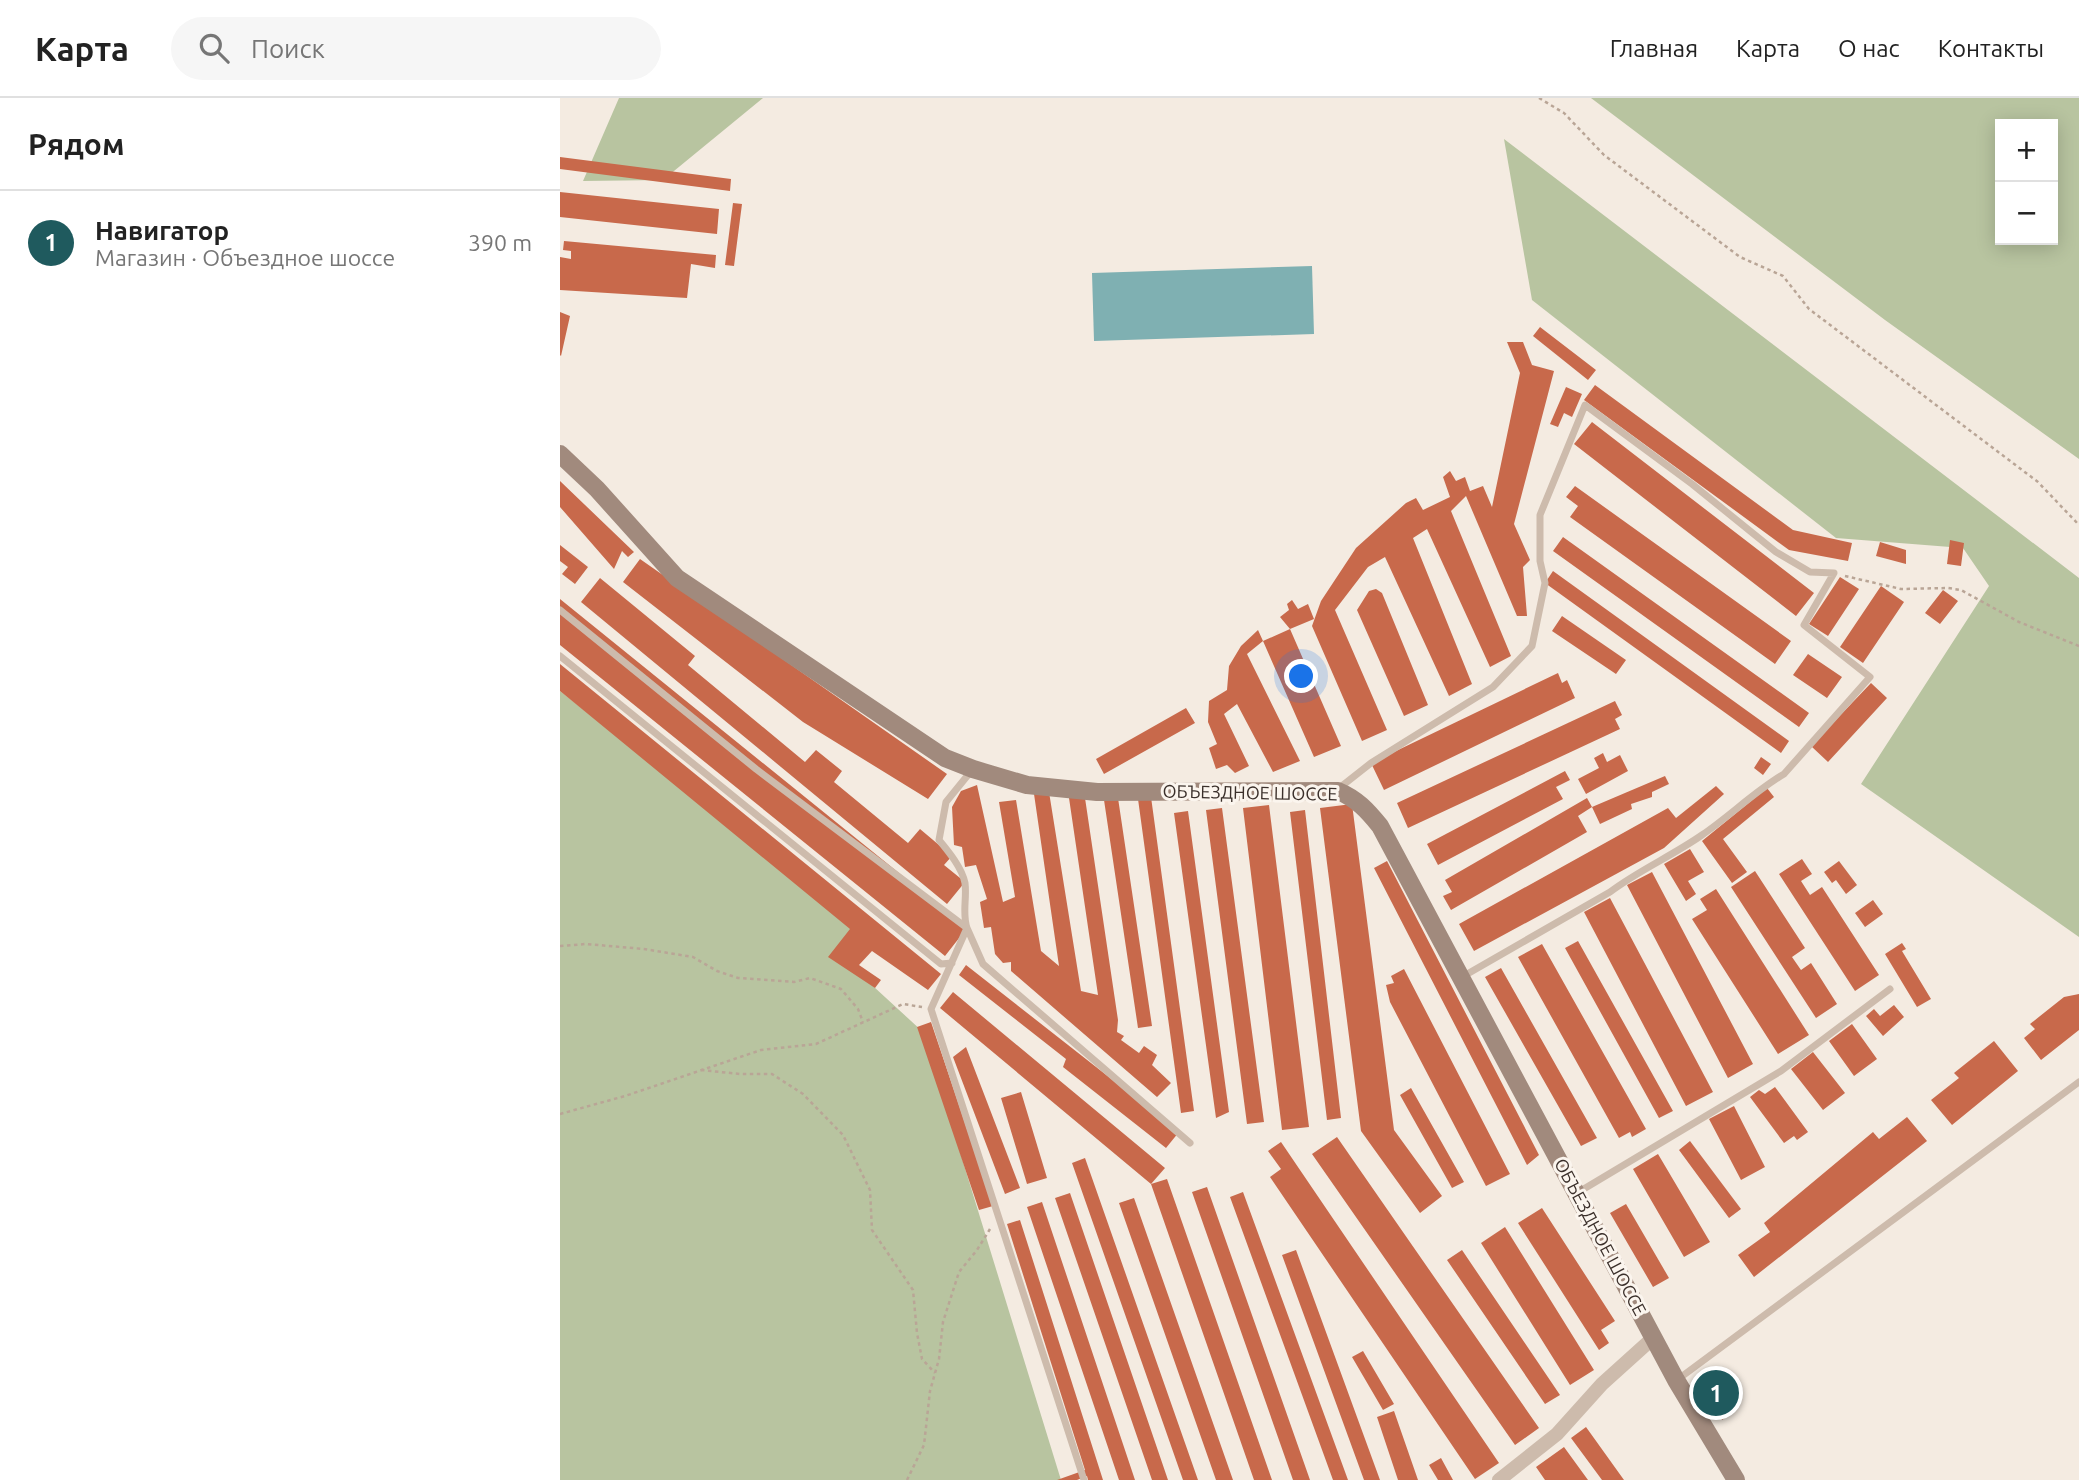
<!DOCTYPE html>
<html lang="ru">
<head>
<meta charset="utf-8">
<style>
	:root { --surface:#fff; --page:#f6f6f6; --text:#222; --muted:#767676; --line:#e0e0e0; --accent:#1f5a5e }
	body { margin:0; font-family:Ubuntu,sans-serif; background:var(--page); color:var(--text) }
	.controls { position:absolute; right:21px; top:21px; display:grid; overflow:hidden; border-radius:0px; box-shadow:0 4px 18px #0003 }
	.controls button { width:63px; height:63px; display:grid; place-items:center; padding:0; border:0; border-bottom:2px solid var(--line); background:var(--surface); color:var(--text); font:35px sans-serif }
	.you { position:absolute; left:742px; top:579px; width:24px; height:24px; margin:-18px; border:5px solid #fff; border-radius:50%; background:#1a73e8; box-shadow:0 0 0 10px #1a73e833 }
	.badge { display:grid; place-items:center; width:46px; height:46px; border-radius:50%; background:var(--accent); color:#fff; font-size:23px; font-weight:700 }
	.pin { position:absolute; translate:-50% -50%; border:4px solid #fff; box-shadow:0 2px 7px #0006 }
	.list { margin:0; padding:0; list-style:none }
	h2 { display:flex; justify-content:space-between; align-items:center; height:91px; margin:0; padding:0 28px; font-size:30px }
	h2 small { font-size:23px; font-weight:400; color:var(--muted) }
	.list li { display:grid; grid-template-columns:46px 1fr auto; gap:21px; align-items:center; box-sizing:border-box; height:105px; padding:0 28px; border-top:2px solid var(--line) }
	.list b { display:block; font-size:26px; white-space:nowrap }
	.list p { margin:0; font-size:23px; white-space:nowrap; color:var(--muted) }
	.list em { font-size:23px; font-style:normal; color:var(--muted) }
	.icon { flex:none; width:38px; height:38px; fill:none; stroke:currentColor; stroke-width:2; stroke-linecap:round; stroke-linejoin:round }
	.map { position:relative; flex:none; width:1519px; height:1382px; overflow:hidden }
	header { display:flex; align-items:center; gap:42px; box-sizing:border-box; height:98px; padding:0 35px; background:var(--surface); border-bottom:2px solid var(--line) }
	header strong { font-size:33px }
	nav { display:flex; gap:38px; margin-inline-start:auto; font-size:24px }
	.search { width:490px; height:63px; background:var(--page); display:flex; align-items:center; gap:18px; box-sizing:border-box; padding:0 24px; border-radius:38px; color:var(--muted); font-size:26px }
	main { display:flex }
	aside { flex:1; background:var(--surface) }
	.map>svg:first-child { display:block }
	.green { fill:#b8c4a0; fill-rule:evenodd }
	.water { fill:#7fb0b2 }
	.building { fill:#c8694b }
	.lines { fill:none; stroke-linecap:round; stroke-linejoin:round }
	.path { stroke:#b9a596; stroke-width:2.5; stroke-dasharray:3.5 3.5; stroke-linecap:butt }
	.lane { stroke:#cdbbac; stroke-width:7 }
	.street { stroke:#cdbbac; stroke-width:14 }
	.secondary { stroke:#a18a7d; stroke-width:18 }
	.labels { text-anchor:middle; stroke-width:6; stroke-linejoin:round; paint-order:stroke }
	.street-label { font-size:18px; fill:#3b302b; stroke:#fbf5ee }
</style>
</head>
<body>
<header>
<strong>Карта</strong>
<div class="search"><svg class="icon" aria-label="search" viewBox="0 0 24 24"><circle cx="10" cy="10" r="6"/><path d="M15 15l6 6"/></svg>Поиск</div>
<nav><a>Главная</a><a>Карта</a><a>О нас</a><a>Контакты</a></nav>
</header>
<main>
<aside>
<h2>Рядом<small></small></h2>
<ul class="list">
<li><span class="badge">1</span><div><b>Навигатор</b><p>Магазин · Объездное шоссе</p></div><em>390 m</em></li>
</ul>
</aside>
<div class="map">
<svg width="1519" height="1382" viewBox="0 0 1519 1382">
	<rect width="100%" height="100%" fill="#f4ebe1"/>
	<path class="green" d="M59,0H203L103,82L23,83Z
		M1031,0H1519V361L1325,222ZM1440,26H1493V142H1440Z
		M944,41L1519,480V839L1301,686L1429,488L1403,450L1276,440L972,202Z
		M0,593L288,821L301,877L363,934L501,1382H0Z"/>
	<path class="water" d="M752,168L754,236L534,243L532,175Z"/>
	<path class="building" d="M0,59L171,81L170,93L0,71Z
		M0,94L159,111L157,136L0,119Z
		M173,105L182,106L174,168L165,167Z
		M4,143L156,157L155,170L131,166L127,200L0,192V159L11,161V153L3,152Z
		M0,214L10,218L1,258L0,257Z
		M980,229L1036,272L1028,282L973,238Z
		M947,244H963L972,267L994,273L954,426L970,462L963,469L967,518H957L906,398L891,413L951,558L930,569L867,431L853,440L912,586L889,598L825,459L808,469L775,512L827,632L802,643L752,528L761,503L796,450L846,405L856,400L863,412L890,399L883,379L890,373L896,383L905,379L910,393L923,388L932,409L960,275Z
		M1035,287L1233,432L1292,445L1288,463L1229,452L1024,302Z
		M1006,289L1022,296L1012,319L1004,315L998,329L990,326Z
		M1032,324L1254,495L1236,518L1014,346Z
		M0,383L74,454L68,459L62,453L54,471L0,409Z
		M1015,388L1231,543L1215,566L1010,419L1018,408L1006,399Z
		M1003,439L1249,615L1239,629L993,453Z
		M1390,442L1404,445L1401,468L1387,466Z
		M1320,444L1346,452V466L1316,458Z
		M0,447L28,469L15,486L2,476L8,469L0,463Z
		M80,461L387,676L368,701L243,624L63,484Z
		M993,473L1229,643L1221,655L985,485Z
		M1280,479L1299,491L1268,538L1249,526Z
		M40,480L135,558L128,567L245,664L256,652L282,673L274,684L348,745L360,731L392,758L384,767L405,784L387,806L21,504Z
		M1321,488L1344,504L1303,565L1280,549Z
		M816,491L822,495L868,607L844,618L797,512L809,493Z
		M1383,492L1398,503L1380,526L1365,515Z
		M0,501L407,830L385,858L0,547Z
		M732,502L738,511L748,506L754,521L730,531L720,519L729,512L727,506Z
		M1002,518L1066,562L1056,576L992,533Z
		M730,531L781,648L754,659L703,543Z
		M698,532L703,543L687,556L740,663L713,674L677,606L664,616L689,668L675,675L667,667L656,671L649,650L657,646L648,624L649,603L667,592L669,568L681,548Z
		M1248,556L1282,579L1267,600L1233,577Z
		M0,566L381,876L368,892L312,853L299,867L321,882L315,890L268,859L290,831L0,593Z
		M998,575L1002,585L1007,582L1015,600L824,692L811,665Z
		M1311,585L1327,600L1268,664L1251,648Z
		M1055,603L1062,617L1055,621L1060,631L848,730L837,705Z
		M626,610L635,625L544,676L536,661Z
		M1043,655L1047,664L1060,657L1068,673L1026,696L1018,681L1039,670L1034,660Z
		M1201,659L1211,666L1203,677L1194,670Z
		M1005,673L1010,682L996,689L1003,701L878,767L867,746Z
		M1105,678L1109,686L1092,694V699L1071,706L1072,711L1040,726L1032,709L1018,718L1027,734L891,812L883,798L892,794L885,782L1027,700L1032,709Z
		M417,687L443,804L455,799L439,704L456,702L481,853L499,868L474,696L489,694L521,893L538,897L509,700H525L558,922L557,934L564,938L561,942L579,955L584,948L597,957L592,967L611,985L597,999L451,873V864L443,865L435,856L431,829L424,830L420,804L427,801L416,767L405,769L402,749L394,747L392,709L401,693Z
		M1156,688L1164,696L1104,750L914,853L899,826L1108,710L1116,720Z
		M1207,690L1214,699L1163,741L1187,774L1172,785L1142,743Z
		M591,699L634,1013L621,1015L578,701Z
		M558,700L592,928L578,930L544,702Z
		M792,706L834,1032L882,1098L860,1115L801,1033L760,710Z
		M709,707L749,1029L722,1032L683,710Z
		M662,710L704,1024L687,1026L646,712Z
		M745,712L781,1020L767,1022L730,714Z
		M628,713L669,1014L656,1020L614,715Z
		M1130,751L1144,774L1128,783L1136,796L1126,803L1104,766Z
		M1242,761L1252,776L1241,783L1250,797L1262,789L1319,877L1295,893L1219,776Z
		M827,763L979,1057L967,1067L814,770Z
		M1279,763L1297,787L1286,796L1276,782L1272,785L1264,774Z
		M1195,773L1245,850L1232,859L1241,872L1251,865L1277,906L1256,920L1171,789Z
		M1092,774L1193,966L1168,980L1067,787Z
		M1156,791L1249,937L1218,956L1132,821L1147,812L1140,801Z
		M1050,800L1153,994L1126,1008L1024,814Z
		M1313,802L1323,816L1305,829L1295,815Z
		M1018,843L1113,1013L1099,1020L1005,850Z
		M1342,845L1346,851L1342,853L1371,901L1357,909L1325,856Z
		M982,846L1086,1031L1072,1039L1070,1034L1059,1040L958,859Z
		M406,867L619,1034L606,1050L503,969L506,961L399,877Z
		M941,870L1037,1040L1021,1048L925,879Z
		M844,871L950,1076L926,1088L830,904L826,887L834,885L831,878Z
		M393,894L605,1070L591,1086L607,1081L712,1382H694L591,1086L380,910Z
		M1519,896V932L1481,962L1464,940L1475,931L1470,926L1504,899Z
		M1334,907L1344,919L1323,938L1306,918L1314,911L1320,918Z
		M371,924L433,1108L419,1112L357,929Z
		M1292,926L1317,961L1294,978L1269,943Z
		M1434,943L1458,973L1392,1027L1371,1002L1399,980L1394,975Z
		M406,949L460,1090L445,1096L393,959Z
		M1253,954L1285,995L1263,1012L1231,971Z
		M1215,989L1248,1034L1237,1042L1234,1038L1224,1045L1190,999L1199,992L1205,996Z
		M851,990L904,1084L892,1090L840,997Z
		M461,994L487,1080L467,1086L441,1000Z
		M1174,1008L1205,1069L1181,1082L1149,1021Z
		M1347,1019L1367,1043L1194,1179L1178,1157L1210,1134L1204,1125L1313,1034L1319,1041Z
		M777,1039L979,1330L955,1347L752,1056Z
		M1130,1043L1181,1111L1169,1120L1119,1052Z
		M721,1044L939,1365L915,1381L710,1079L721,1071L708,1053Z
		M1098,1056L1150,1144L1124,1159L1073,1071Z
		M525,1060L638,1382H623L512,1065Z
		M647,1089L750,1382H733L632,1094Z
		M683,1094L788,1382H773L670,1099Z
		M510,1095L608,1382H592L495,1100Z
		M574,1100L673,1382H656L559,1105Z
		M482,1104L575,1382H559L467,1109Z
		M1066,1106L1109,1180L1093,1189L1050,1115Z
		M982,1110L1055,1223L1041,1232L1049,1245L1039,1252L958,1125Z
		M460,1122L543,1382H528L527,1378L517,1382H497L525,1372L447,1126Z
		M945,1129L1034,1272L1010,1287L921,1145Z
		M736,1152L820,1382H804L722,1157Z
		M902,1152L1000,1297L985,1306L887,1162Z
		M803,1253L834,1306L823,1312L792,1259Z
		M1151,1269L1175,1312L1162,1322L1137,1278Z
		M834,1313L858,1382H838L817,1319Z
		M1026,1329L1064,1382H1042L1011,1340Z
		M1004,1349L1028,1382H985L976,1369Z
		M881,1360L893,1382H878L869,1367Z"/>
	<g class="lines">
		<path class="path" d="M979,0L1004,15L1044,57L1180,159L1223,178L1249,211L1478,384L1519,427
			M1285,478L1341,491L1388,490L1401,492L1459,524L1519,548
			M0,848L26,846L84,851L133,859L157,873L178,880L234,884L250,880L281,891L298,911L303,924
			M141,972L180,976H212L243,996L283,1037L310,1092L312,1132L353,1192L357,1235L362,1261L375,1275
			M0,1016L65,998L201,952L256,946L343,906L362,909
			M347,1382L364,1347L370,1293L379,1261L383,1224L399,1174L417,1152L430,1131"/>
		<path class="lane" d="M0,512L196,671L407,830L423,866L630,1045
			M0,558L381,866L392,865
			M412,672L386,704L379,742C389,754 402,770 405,785C407,801 402,815 407,830L371,911L524,1382
			M778,691L811,665L933,589L972,548L985,485L980,463V417L1025,307L1132,386L1216,454L1250,474L1274,475L1244,527L1310,579L1224,676C1195,693 1170,718 1142,737C1112,758 1079,772 1050,794L902,879
			M1017,1095L1221,973L1330,891
			M1117,1282L1519,984"/>
		<path class="street" d="M939,1382L997,1336L1042,1286L1093,1240"/>
		<path class="secondary" d="M0,356L37,391L117,480L385,660L413,671L467,687L537,694L778,693C797,701 807,712 820,728L1116,1282L1176,1382"/>
	</g>
	<g class="labels">
		<g class="street-label">
			<text transform="translate(690 695) rotate(1)" y="6">ОБЪЕЗДНОЕ ШОССЕ</text>
			<text transform="translate(1040 1139) rotate(62)" y="6">ОБЪЕЗДНОЕ ШОССЕ</text>
		</g>
	</g>
</svg>
<div class="controls">
<button>+</button>
<button>−</button>
</div>
<div class="you"></div>
<div class="pin badge" style="left:1156px;top:1295px">1</div>
</div>
</main>
</body>
</html>
